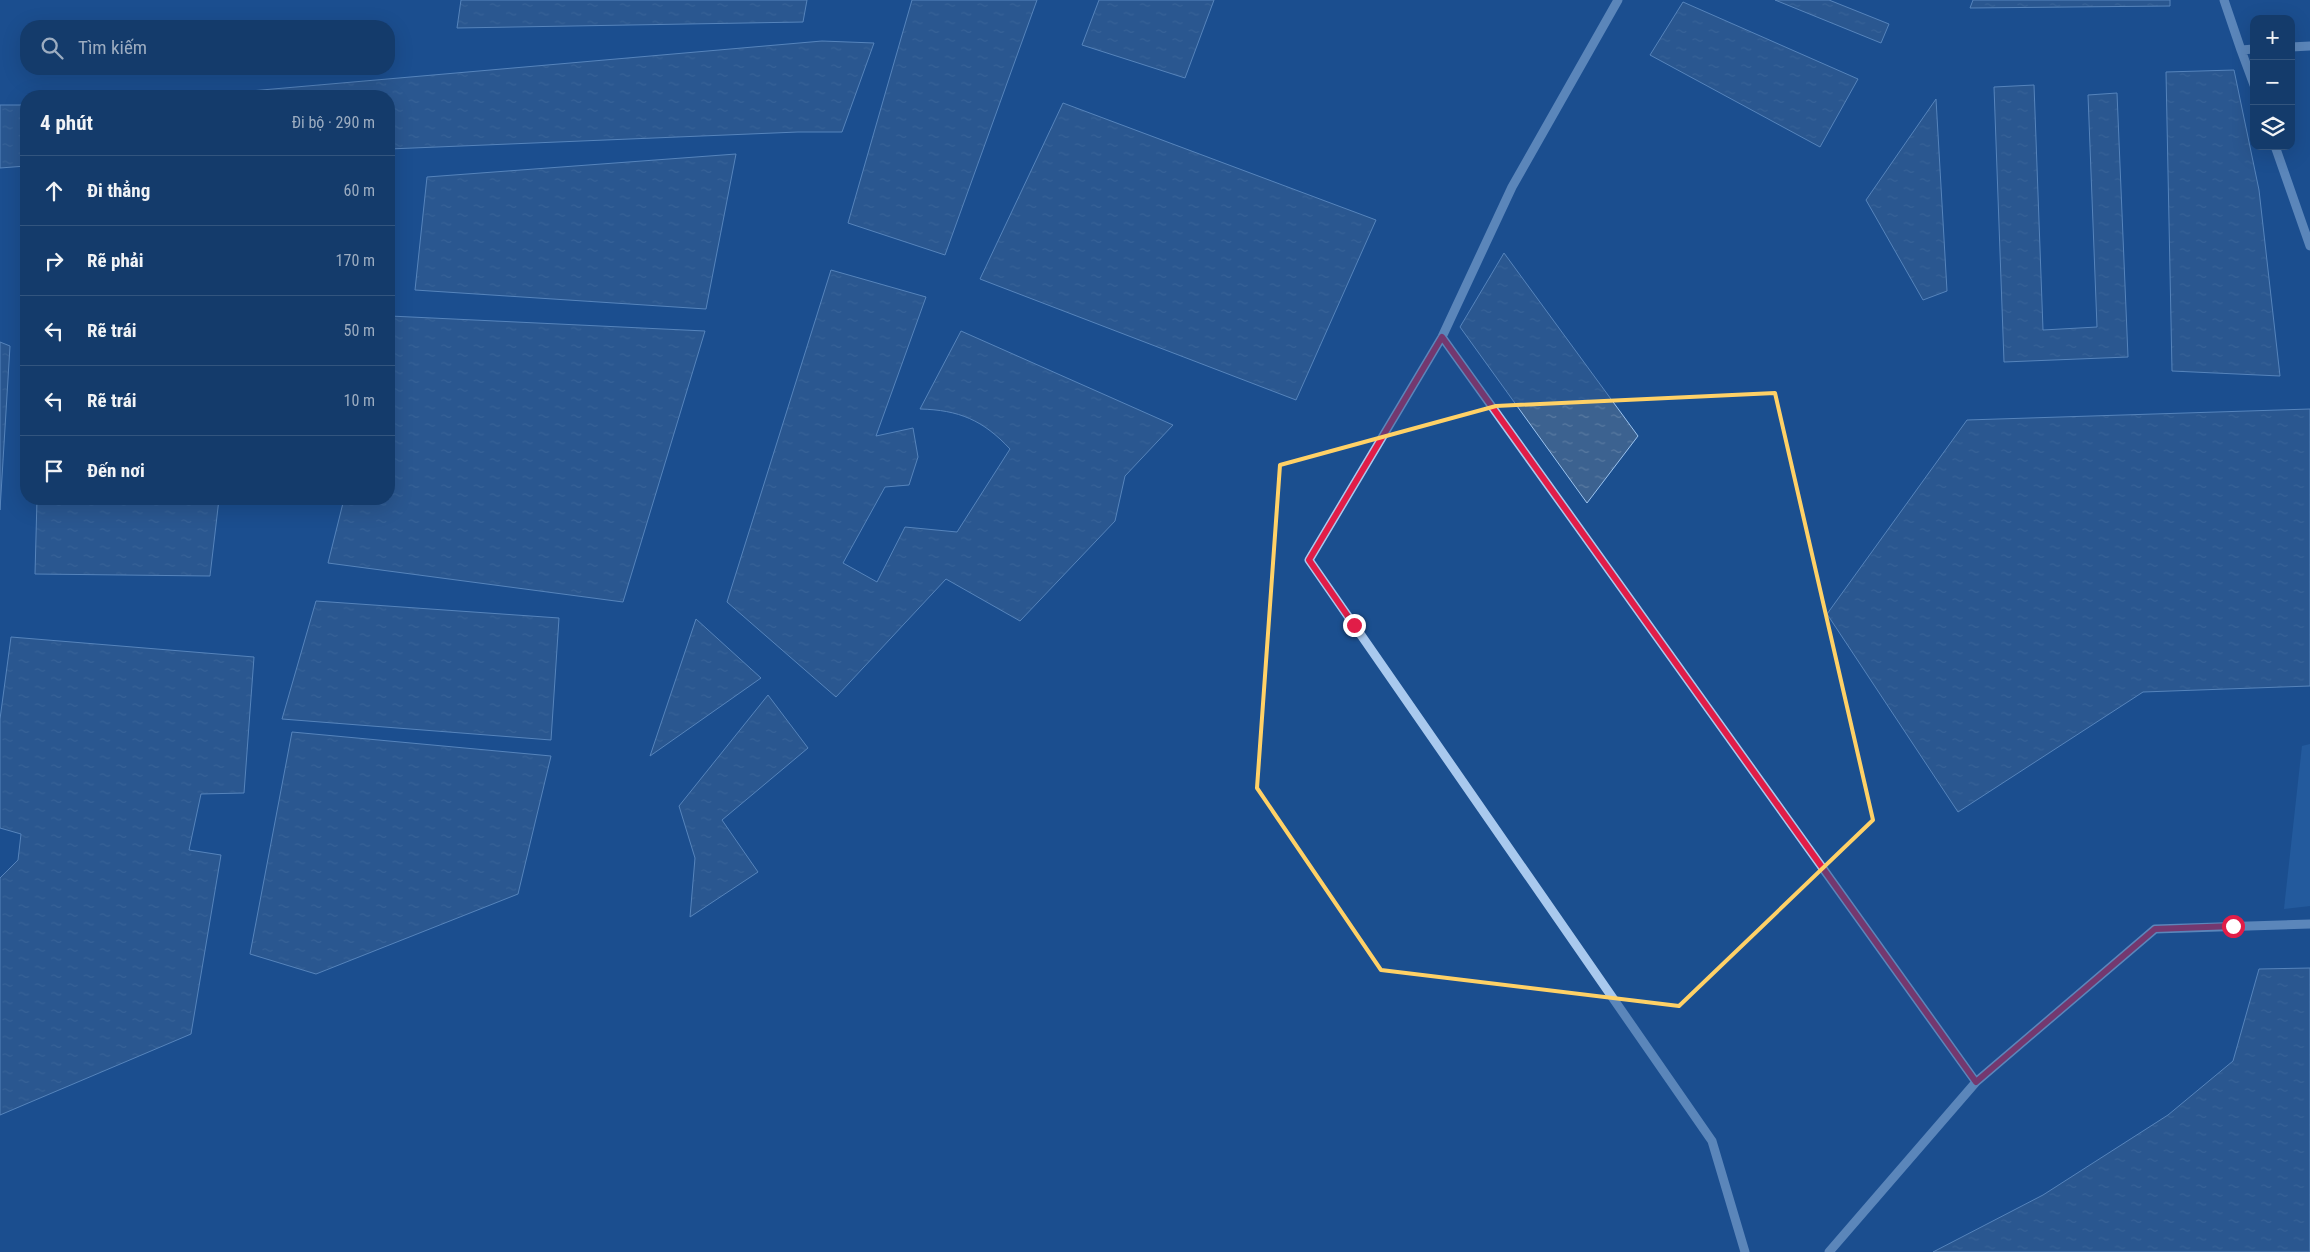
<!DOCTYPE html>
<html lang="vi">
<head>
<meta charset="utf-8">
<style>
	:root { --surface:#143b6b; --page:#1d4271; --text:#f1f3f6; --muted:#9dadc1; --line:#33557e }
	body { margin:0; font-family:"Roboto Condensed",sans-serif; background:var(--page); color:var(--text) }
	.controls { position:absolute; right:15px; top:15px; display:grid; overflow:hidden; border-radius:10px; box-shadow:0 5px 20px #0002 }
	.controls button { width:45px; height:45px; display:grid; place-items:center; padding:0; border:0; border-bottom:1px solid var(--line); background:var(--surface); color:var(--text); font:25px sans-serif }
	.stop { position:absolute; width:15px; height:15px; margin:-11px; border:4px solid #e11d48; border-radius:50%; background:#fff }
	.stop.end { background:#e11d48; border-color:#fff; box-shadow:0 1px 5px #0008 }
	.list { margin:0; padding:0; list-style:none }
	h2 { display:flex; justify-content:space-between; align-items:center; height:65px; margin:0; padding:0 20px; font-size:21px }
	h2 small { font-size:16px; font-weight:400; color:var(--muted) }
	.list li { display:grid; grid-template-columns:32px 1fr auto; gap:15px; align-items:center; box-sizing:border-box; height:70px; padding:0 20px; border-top:1px solid var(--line) }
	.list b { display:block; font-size:19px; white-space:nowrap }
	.list em { font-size:16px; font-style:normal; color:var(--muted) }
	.icon { flex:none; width:28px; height:28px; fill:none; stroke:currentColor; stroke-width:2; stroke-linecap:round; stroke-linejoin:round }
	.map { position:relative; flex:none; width:2310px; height:1252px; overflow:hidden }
	.search { position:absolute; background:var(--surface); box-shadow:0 5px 20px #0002; left:20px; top:20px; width:375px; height:55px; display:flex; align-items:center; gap:12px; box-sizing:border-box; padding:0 18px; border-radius:20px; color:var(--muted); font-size:19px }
	.panel { position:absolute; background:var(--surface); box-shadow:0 5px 20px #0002; left:20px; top:90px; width:375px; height:415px; border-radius:20px }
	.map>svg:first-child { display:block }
	.pitch { fill:#2e69ad }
	.water { fill:url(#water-ripples); stroke:#9cc4f0 }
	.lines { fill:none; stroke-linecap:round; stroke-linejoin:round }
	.minor { stroke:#a9c9ee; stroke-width:9 }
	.route { stroke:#e11d48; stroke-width:6 }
	.marked { fill:none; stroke:#ffd166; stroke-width:4; stroke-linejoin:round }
</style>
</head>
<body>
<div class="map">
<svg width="2310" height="1252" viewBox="0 0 2310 1252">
	<defs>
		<pattern id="water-ripples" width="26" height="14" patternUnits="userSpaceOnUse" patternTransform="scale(1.25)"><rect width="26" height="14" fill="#3c6290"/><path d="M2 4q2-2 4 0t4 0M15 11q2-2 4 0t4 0" fill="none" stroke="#597aa1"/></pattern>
	</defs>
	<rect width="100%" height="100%" fill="#1b4f8f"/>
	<path class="pitch" d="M2310,744V906L2284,909L2302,746Z"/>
	<path class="water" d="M461,0H807L803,22L457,28Z
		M912,0H1037L945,255L848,223Z
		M1099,0H1214L1185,78L1082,45Z
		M1775,0H1829L1889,24L1881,43Z
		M1973,0H2170V6L1970,8Z
		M1683,2L1858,79L1820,147L1650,55Z
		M822,41L874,43L842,132H798L389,149V96H193Z
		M2234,70L2259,190L2280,376L2172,371L2166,72Z
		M2034,85L2043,330L2097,327L2088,95L2117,93L2128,357L2004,362L1994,87Z
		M1936,99L1947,291L1923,300L1866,200Z
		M1063,103L1376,220L1296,400L980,279Z
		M0,105H26V166L0,168Z
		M736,154L706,309L415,290L427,177Z
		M1504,253L1638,436L1587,503L1460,327Z
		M831,270L926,297L876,436L913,428L918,457L909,485L885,487L843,563L877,582L905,527L957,532L1010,449C983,420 959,410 920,409L961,331L1173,425L1125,476L1115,521L1020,621L946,579L836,697L727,602Z
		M390,316L705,331L623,602L328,563L344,499H389Z
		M0,342L10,346L0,510Z
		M2310,409V686L2143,692L1958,812L1827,614L1967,420Z
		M37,499H219L210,576L35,574Z
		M316,601L559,618L551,740L282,719Z
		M696,619L761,678L650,756Z
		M11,637L254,657L244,793L201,794L189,850L221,855L191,1034L0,1115V878L18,860L21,834L0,828V719Z
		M768,695L808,748L722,820L758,872L690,917L695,858L679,806Z
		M292,732L551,756L518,894L316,974L250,954Z
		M2310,968V1252H1933L2043,1195L2168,1115L2233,1061L2259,969Z"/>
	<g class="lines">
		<path class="minor" d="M1618,0L1512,187L1442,337L1309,560L1712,1141L1745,1252
			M2224,0L2241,50
			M2291,47L2310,46
			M2254,49L2241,50L2254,85
			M2275,146L2310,246
			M1442,337L1976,1082
			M1829,1252L1976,1082L2155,929L2310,924"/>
	</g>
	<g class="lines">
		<path class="route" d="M1354,625L1309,560L1442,337L1976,1082L2155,929L2233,926"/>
	</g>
	<path d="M0 0H2310V1252H0ZM1775,393L1873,820L1679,1006L1381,970L1257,788L1280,465L1496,406Z" fill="#1b4f8f" fill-opacity=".55" fill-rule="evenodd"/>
	<path class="marked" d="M1775,393L1873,820L1679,1006L1381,970L1257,788L1280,465L1496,406Z"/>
</svg>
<div class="controls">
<button>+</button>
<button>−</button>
<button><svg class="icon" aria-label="layers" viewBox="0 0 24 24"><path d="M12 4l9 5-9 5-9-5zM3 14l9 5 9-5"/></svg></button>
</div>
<div class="stop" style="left:2233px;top:926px"></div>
<div class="stop end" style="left:1354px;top:625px"></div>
<div class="search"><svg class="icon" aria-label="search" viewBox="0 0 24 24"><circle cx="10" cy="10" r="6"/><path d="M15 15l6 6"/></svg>Tìm kiếm</div>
<section class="panel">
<h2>4 phút<small>Đi bộ · 290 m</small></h2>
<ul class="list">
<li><svg class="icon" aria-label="ahead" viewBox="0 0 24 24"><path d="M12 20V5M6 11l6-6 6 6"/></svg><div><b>Đi thẳng</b></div><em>60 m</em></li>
<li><svg class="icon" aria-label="right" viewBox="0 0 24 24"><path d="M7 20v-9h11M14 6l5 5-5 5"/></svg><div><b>Rẽ phải</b></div><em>170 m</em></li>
<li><svg class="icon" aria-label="left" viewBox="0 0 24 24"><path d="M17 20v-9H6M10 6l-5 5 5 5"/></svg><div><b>Rẽ trái</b></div><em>50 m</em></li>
<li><svg class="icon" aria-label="left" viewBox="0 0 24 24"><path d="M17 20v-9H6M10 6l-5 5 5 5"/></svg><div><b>Rẽ trái</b></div><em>10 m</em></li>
<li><svg class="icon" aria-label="arrive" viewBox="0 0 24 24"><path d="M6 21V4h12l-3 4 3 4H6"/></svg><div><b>Đến nơi</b></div></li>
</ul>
</section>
</div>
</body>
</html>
